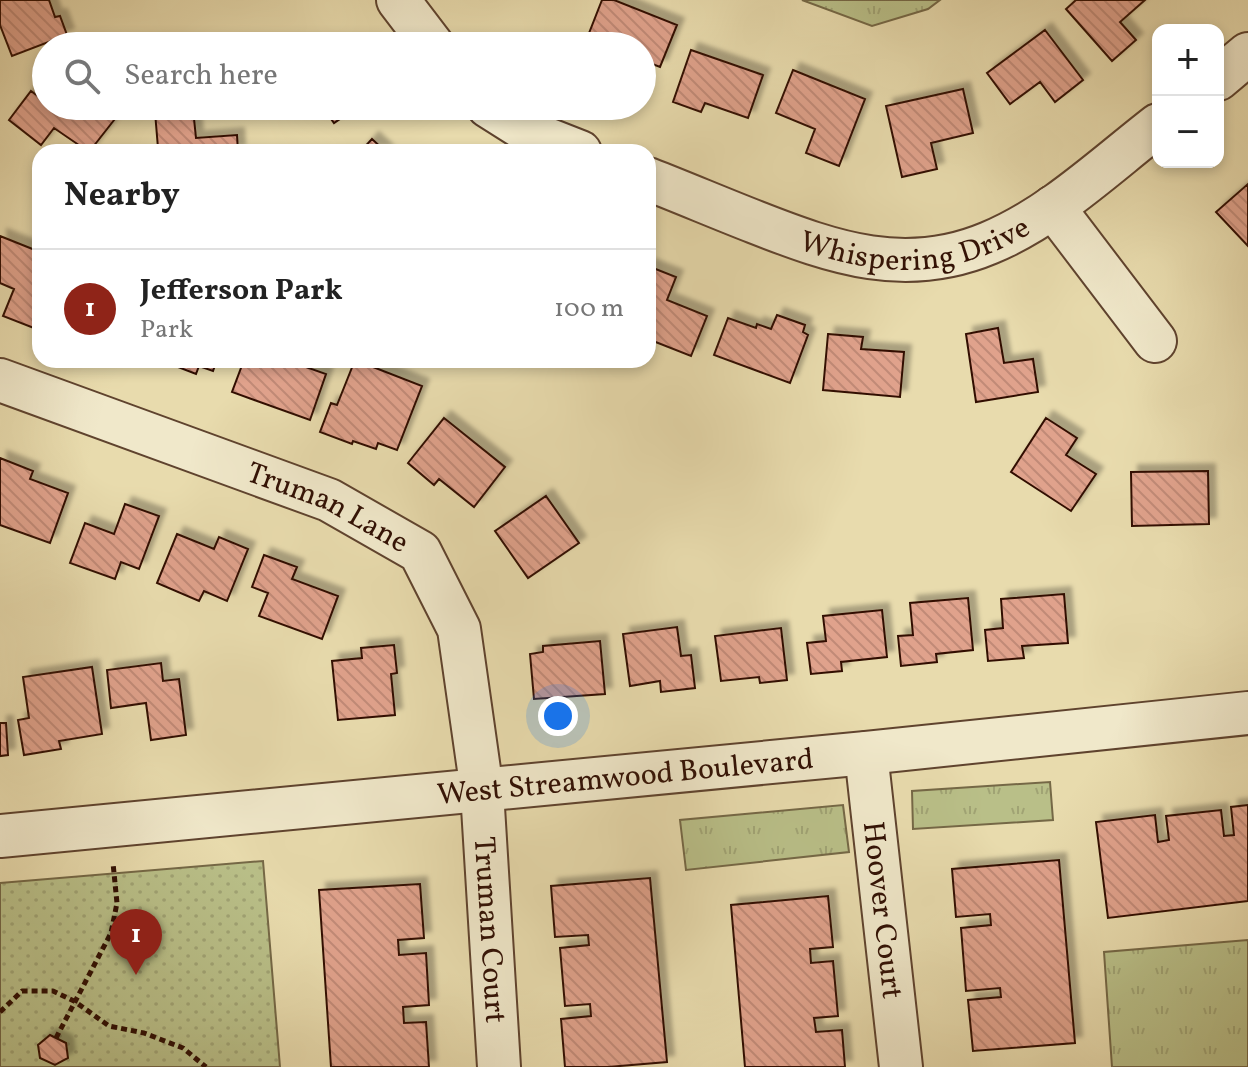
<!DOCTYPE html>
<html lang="en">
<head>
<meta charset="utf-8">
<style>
	:root { --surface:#fff; --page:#f2f2f2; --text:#222; --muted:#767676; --line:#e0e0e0; --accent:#8f2418 }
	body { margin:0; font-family:Vollkorn,serif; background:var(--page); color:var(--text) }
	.controls { position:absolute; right:24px; top:24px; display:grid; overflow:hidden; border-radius:16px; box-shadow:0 4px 12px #0003 }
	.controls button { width:72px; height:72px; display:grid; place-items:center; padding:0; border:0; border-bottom:2px solid var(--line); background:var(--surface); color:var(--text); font:40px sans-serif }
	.you { position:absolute; left:558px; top:716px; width:28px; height:28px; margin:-20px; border:6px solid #fff; border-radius:50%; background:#1a73e8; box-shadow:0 0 0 12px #1a73e833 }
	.badge { display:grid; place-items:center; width:52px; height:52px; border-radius:50%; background:var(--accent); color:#fff; font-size:26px; font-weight:700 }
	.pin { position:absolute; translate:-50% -66px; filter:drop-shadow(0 2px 4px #0008) }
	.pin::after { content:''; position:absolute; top:42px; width:28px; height:24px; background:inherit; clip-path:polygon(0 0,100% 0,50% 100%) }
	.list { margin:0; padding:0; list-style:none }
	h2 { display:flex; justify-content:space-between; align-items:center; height:104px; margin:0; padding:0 32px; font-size:34px }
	h2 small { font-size:26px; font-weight:400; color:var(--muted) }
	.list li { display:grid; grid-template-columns:52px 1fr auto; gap:24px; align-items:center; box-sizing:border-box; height:120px; padding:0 32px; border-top:2px solid var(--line) }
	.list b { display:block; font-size:30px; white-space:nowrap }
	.list p { margin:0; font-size:26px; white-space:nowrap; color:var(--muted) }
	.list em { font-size:26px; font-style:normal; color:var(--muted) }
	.icon { flex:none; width:44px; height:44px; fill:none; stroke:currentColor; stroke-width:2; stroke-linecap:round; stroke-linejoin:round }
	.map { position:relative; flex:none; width:1248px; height:1067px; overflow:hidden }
	.search { position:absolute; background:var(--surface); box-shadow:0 4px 12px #0003; left:32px; top:32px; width:624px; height:88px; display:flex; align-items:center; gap:20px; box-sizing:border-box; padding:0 28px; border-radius:44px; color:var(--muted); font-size:30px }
	.panel { position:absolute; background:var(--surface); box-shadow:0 4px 12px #0003; left:32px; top:144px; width:624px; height:224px; border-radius:24px }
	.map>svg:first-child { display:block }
	.grass { fill:url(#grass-tufts); stroke:#756846; stroke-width:2 }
	.park { fill:url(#park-dots); stroke:#756846; stroke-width:2 }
	.building { fill:url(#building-back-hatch); stroke:#311004; stroke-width:2; filter:url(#shadow) }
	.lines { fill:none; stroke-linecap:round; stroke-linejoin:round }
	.minor-casing { stroke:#5f432e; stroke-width:46 }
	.path { stroke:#311004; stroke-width:5; stroke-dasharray:6 4; stroke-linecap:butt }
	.minor { stroke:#f0e8ca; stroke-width:42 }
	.labels { text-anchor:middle; stroke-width:7; stroke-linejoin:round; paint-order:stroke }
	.street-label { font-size:30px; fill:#311004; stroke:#f0e8ca }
</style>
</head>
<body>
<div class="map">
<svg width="1248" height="1067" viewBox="0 0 1248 1067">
	<defs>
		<pattern id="grass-tufts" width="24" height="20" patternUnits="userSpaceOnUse" patternTransform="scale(2)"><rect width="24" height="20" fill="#b9bf88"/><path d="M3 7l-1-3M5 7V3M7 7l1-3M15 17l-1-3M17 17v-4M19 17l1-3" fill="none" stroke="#a0a374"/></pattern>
		<pattern id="park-dots" width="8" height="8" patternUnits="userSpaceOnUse" patternTransform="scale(2)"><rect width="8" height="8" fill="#b9bf88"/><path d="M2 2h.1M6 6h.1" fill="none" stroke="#a0a374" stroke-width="1.8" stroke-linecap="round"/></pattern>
		<pattern id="building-back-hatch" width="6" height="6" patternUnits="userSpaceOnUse" patternTransform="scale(2)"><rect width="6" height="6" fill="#e0a28c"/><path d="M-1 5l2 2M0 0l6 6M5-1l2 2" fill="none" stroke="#c18a77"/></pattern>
		<filter id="shadow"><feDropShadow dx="7" dy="-7" stdDeviation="2" flood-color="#0004"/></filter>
	</defs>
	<rect width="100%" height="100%" fill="#e8dbad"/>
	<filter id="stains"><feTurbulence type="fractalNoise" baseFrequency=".0025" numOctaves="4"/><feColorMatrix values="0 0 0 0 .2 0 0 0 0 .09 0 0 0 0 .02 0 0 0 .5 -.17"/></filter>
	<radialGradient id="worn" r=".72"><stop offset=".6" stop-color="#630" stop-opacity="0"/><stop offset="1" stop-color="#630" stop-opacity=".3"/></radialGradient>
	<path class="grass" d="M802,0H940L928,9L872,26Z
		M1050,782L1053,820L913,829L912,791Z
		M843,805L849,852L686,870L680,820Z
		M1248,940V1067H1112L1104,952Z"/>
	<path class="park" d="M263,861L280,1067H0V883Z"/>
	<path class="building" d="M0,0H49L55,17L60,16L67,35L12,56L0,25Z
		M602,0H614L677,25L660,67L642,60V46H584Z
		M1076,0H1145L1120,22L1136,40L1112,61L1066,9Z
		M1045,30L1083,80L1055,102L1040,82L1010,104L987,73Z
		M691,50L763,75L748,118L705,103L701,112L673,102Z
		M793,70L865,99L839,166L806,153L815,129L776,113Z
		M963,89L973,133L931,143L937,169L902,177L886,106Z
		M31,91L46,102V106H106L118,115L89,152L54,128L41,145L9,120Z
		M322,106H359L334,123Z
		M193,109L196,138L237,135L238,152H177V146L158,148L155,112Z
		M372,139L386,152H360Z
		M1248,184V246L1216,212Z
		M0,236L40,252L39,330L3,316L14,289L0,283Z
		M648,266L676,277L667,300L707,316L691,356L648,339Z
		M777,315L805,325L803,332L808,335L790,383L714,355L728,318L756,328L757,324L771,329Z
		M998,328L1004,363L1033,359L1038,392L976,402L966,334Z
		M828,334L863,337L861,349L904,352L900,397L823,390Z
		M160,360H217L213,371L199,366L196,374Z
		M244,360H286L326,374L310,420L232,392Z
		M355,360L422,386L397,450L378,443L376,449L353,441L352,444L320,432L331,403L337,405Z
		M444,418L505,467L474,507L439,479L434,485L408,463Z
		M1046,418L1077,438L1066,455L1096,474L1071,511L1011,472Z
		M0,458L33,471L30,479L68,493L50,543L0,525Z
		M1208,471L1209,524L1132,526L1131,472Z
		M546,496L579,543L528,578L495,531Z
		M125,504L159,516L139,569L121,562L115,579L70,563L85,523L114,534Z
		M177,534L214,549L219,537L248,549L227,601L204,591L199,601L157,583Z
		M264,555L297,567L292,579L338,596L322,639L259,616L268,593L252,587Z
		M1064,594L1068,643L1022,646L1024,658L988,661L985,630L1003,628L1001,599Z
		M968,598L973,650L936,654L937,662L901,666L898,636L913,635L910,603Z
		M882,610L887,657L841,662L842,671L811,674L807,643L826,641L823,616Z
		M677,627L681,656L691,655L695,688L661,692L660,681L630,686L623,634Z
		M781,628L787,680L760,683L759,677L721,681L715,636Z
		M600,641L605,694L534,699L530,654L543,652V646Z
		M394,645L397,673L391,674L395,715L338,720L332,661L362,658L361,648Z
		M161,663L163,681L179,679L186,735L151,740L146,703L111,708L107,670Z
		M92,667L102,734L59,741L61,749L24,755L18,720L29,718L23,677Z
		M0,723H6L8,755L0,756Z
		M1248,805V901L1108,918L1096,822L1155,815L1158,842L1169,840L1166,816L1221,810L1224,836L1234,835L1231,807Z
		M1059,860L1075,1043L973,1051L968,1000L1001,997L1000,988L966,991L961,928L991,925L990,914L956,917L952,869Z
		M650,878L667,1062L608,1067H565L561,1019L591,1016L590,1004L565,1006L560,948L589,945L588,935L555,937L551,886Z
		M420,884L424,938L398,940L399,955L426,953L429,1005L403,1007L404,1023L426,1022L429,1067H331L319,890Z
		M828,896L833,947L810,949L811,963L833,961L838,1016L814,1018L816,1032L842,1030L845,1067H745L731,905Z
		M50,1035L66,1043L68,1058L55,1065L40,1058L38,1045Z"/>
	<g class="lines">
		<defs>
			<g id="minor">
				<path d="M398,0L433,46"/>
				<path d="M1218,79L1248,54"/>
				<path d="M488,106L529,132L580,152"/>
				<path id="s1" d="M648,179C684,193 719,208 755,222C834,253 906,278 989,243C1052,217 1105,166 1158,125"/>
				<path d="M1053,207L1155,341"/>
				<path id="s2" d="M0,380L329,500L420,552L459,629L482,791L499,1067"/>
				<path id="s3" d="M866,753L901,1067"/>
				<path id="s4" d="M0,836L866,753L1248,713"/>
			</g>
		</defs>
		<use href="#minor" class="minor-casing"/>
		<path class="path" d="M0,1012L22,991H53L74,1001L109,1026L144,1033L183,1048L206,1067
			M56,1038L111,933L117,903L113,863"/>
		<use href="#minor" class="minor"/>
	</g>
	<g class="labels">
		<g class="street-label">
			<text dy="10" stroke="none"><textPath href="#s1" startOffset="282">Whispering Drive</textPath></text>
			<text dy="10" stroke="none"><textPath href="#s2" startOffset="352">Truman Lane</textPath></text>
			<text dy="10" stroke="none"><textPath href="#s4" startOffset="628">West Streamwood Boulevard</textPath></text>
			<text dy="10" stroke="none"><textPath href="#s3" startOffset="158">Hoover Court</textPath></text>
			<text dy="10" stroke="none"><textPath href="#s2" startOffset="844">Truman Court</textPath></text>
		</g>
	</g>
	<rect width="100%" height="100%" filter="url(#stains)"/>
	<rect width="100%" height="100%" fill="url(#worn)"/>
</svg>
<div class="controls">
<button>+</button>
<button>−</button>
</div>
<div class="you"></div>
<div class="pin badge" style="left:136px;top:975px">1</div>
<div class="search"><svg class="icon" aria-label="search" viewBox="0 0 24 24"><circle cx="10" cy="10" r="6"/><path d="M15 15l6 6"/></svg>Search here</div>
<section class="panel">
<h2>Nearby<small></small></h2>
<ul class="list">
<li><span class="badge">1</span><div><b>Jefferson Park</b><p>Park</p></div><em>100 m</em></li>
</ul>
</section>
</div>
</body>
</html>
